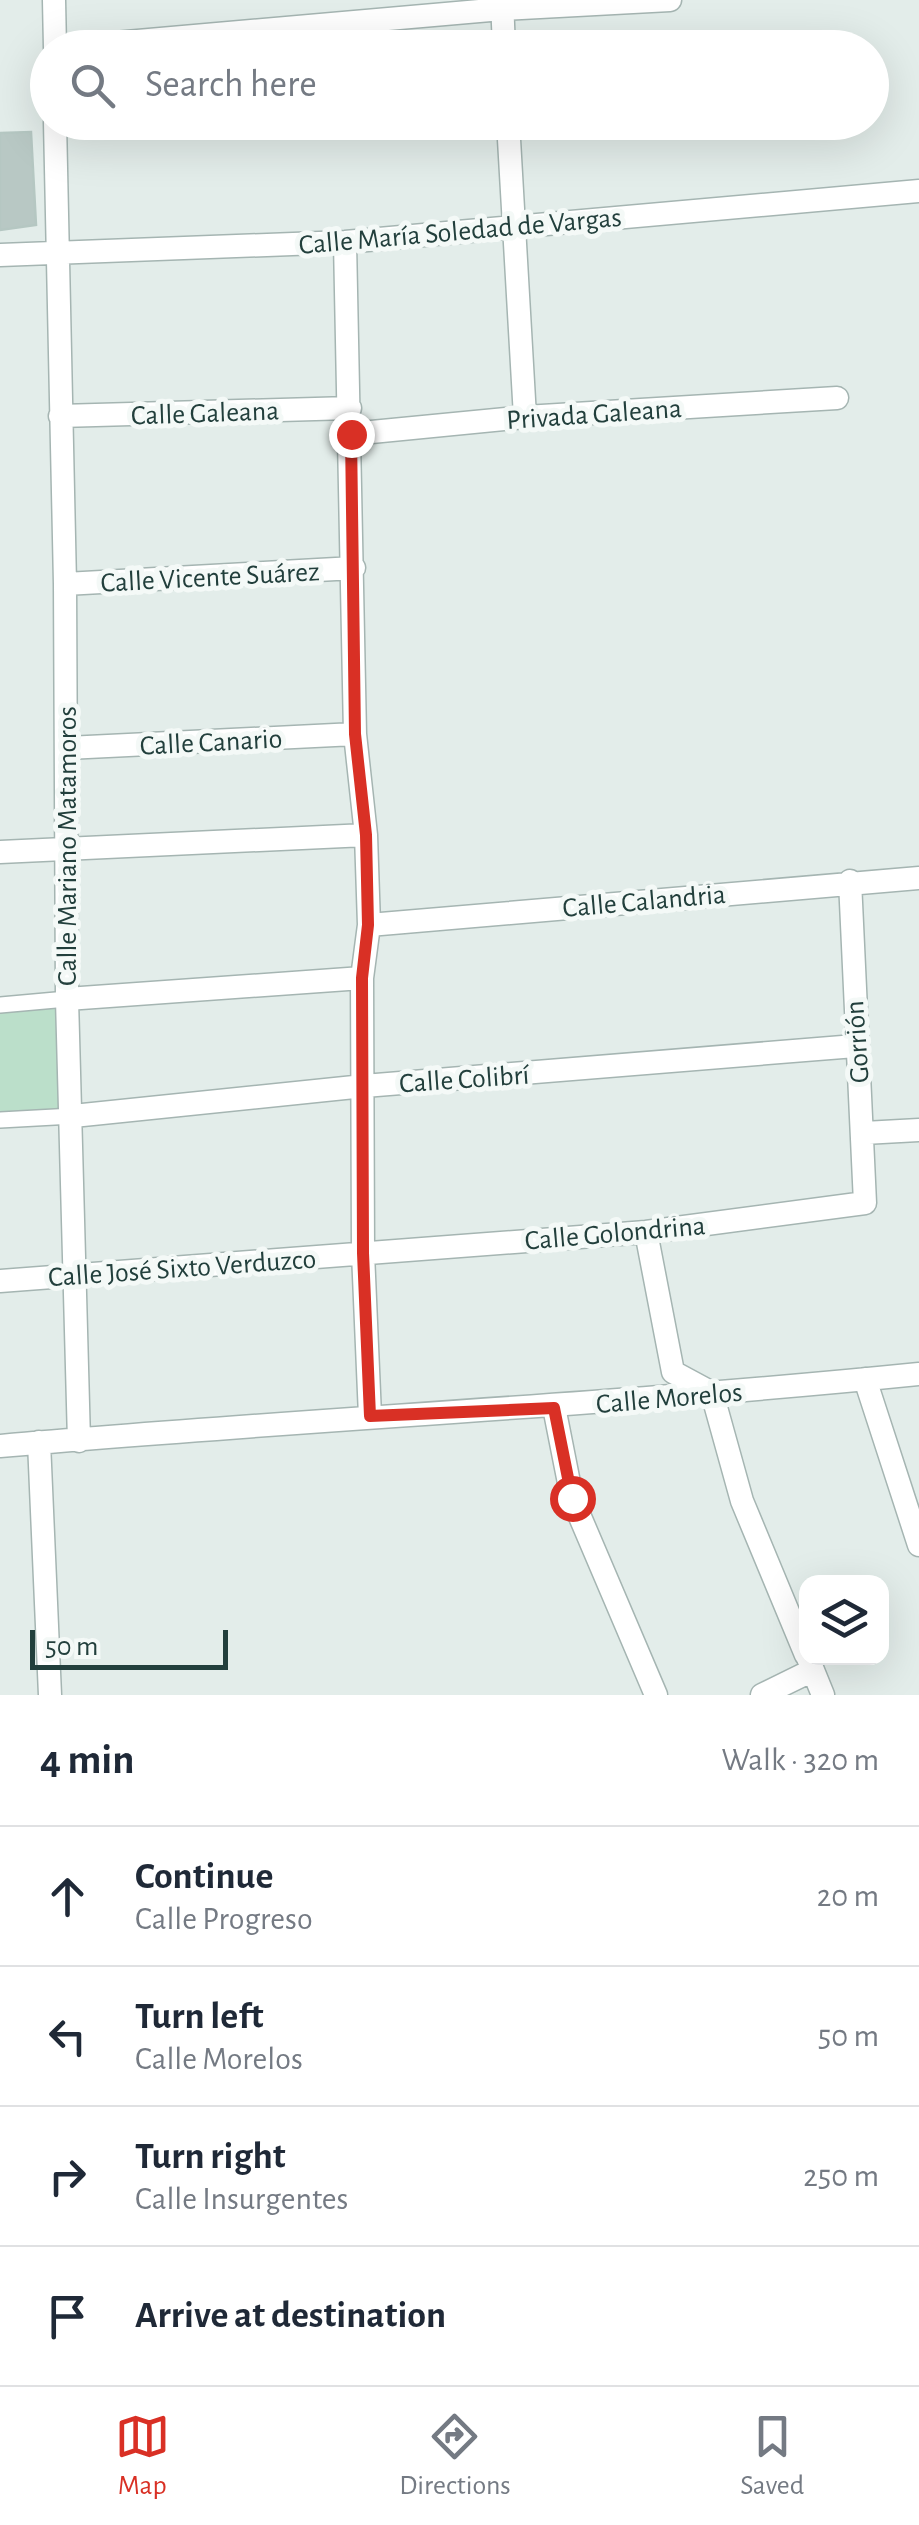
<!DOCTYPE html>
<html lang="en">
<head>
<meta charset="utf-8">
<style>
	:root { --surface:#fff; --page:#f2f2f3; --text:#1f2937; --muted:#747a83; --line:#e0e1e3; --accent:#d93025 }
	body { margin:0; font-family:"Alegreya Sans",sans-serif; background:var(--page); color:var(--text) }
	.controls { position:absolute; right:30px; bottom:30px; display:grid; overflow:hidden; border-radius:20px; box-shadow:0 10px 40px #0002 }
	.controls button { width:90px; height:90px; display:grid; place-items:center; padding:0; border:0; border-bottom:2px solid var(--line); background:var(--surface); color:var(--text); font:50px sans-serif }
	.scale { position:absolute; left:30px; bottom:25px; width:198px; box-sizing:border-box; padding-left:10px; border:5px solid #223f3c; border-top:0; font-size:28px; line-height:35px; white-space:nowrap; color:#223f3c; -webkit-text-stroke:8px #f4f9f7; paint-order:stroke }
	.stop { position:absolute; width:30px; height:30px; margin:-22px; border:8px solid #d93025; border-radius:50%; background:#fff }
	.stop.end { background:#d93025; border-color:#fff; box-shadow:0 2px 10px #0008 }
	.list { margin:0; padding:0; list-style:none }
	h2 { display:flex; justify-content:space-between; align-items:center; height:130px; margin:0; padding:0 40px; font-size:42px }
	h2 small { font-size:32px; font-weight:400; color:var(--muted) }
	.list li { display:grid; grid-template-columns:65px 1fr auto; gap:30px; align-items:center; box-sizing:border-box; height:140px; padding:0 40px; border-top:2px solid var(--line) }
	.list b { display:block; font-size:38px; white-space:nowrap }
	.list p { margin:0; font-size:32px; white-space:nowrap; color:var(--muted) }
	.list em { font-size:32px; font-style:normal; color:var(--muted) }
	.icon { flex:none; width:55px; height:55px; fill:none; stroke:currentColor; stroke-width:2; stroke-linecap:round; stroke-linejoin:round }
	.map { position:relative; flex:none; width:919px; height:1695px; overflow:hidden }
	.search { position:absolute; background:var(--surface); box-shadow:0 10px 40px #0002; left:30px; right:30px; top:30px; height:110px; display:flex; align-items:center; gap:25px; box-sizing:border-box; padding:0 35px; border-radius:55px; color:var(--muted); font-size:38px }
	.sheet { height:690px; background:var(--surface) }
	nav { display:flex; justify-content:space-around; align-items:center; box-sizing:border-box; height:140px; border-top:2px solid var(--line); background:var(--surface); font-size:28px; color:var(--muted) }
	nav a { display:grid; justify-items:center; gap:5px }
	nav .on { color:var(--accent) }
	.map>svg:first-child { display:block }
	.green { fill:#bbdfca }
	.building { fill:#b8c8c4; stroke:#b5c7c2; stroke-width:2.5 }
	.lines { fill:none; stroke-linecap:round; stroke-linejoin:round }
	.pedestrian-casing { stroke:#a5b5b2; stroke-width:18 }
	.minor-casing { stroke:#a5b5b2; stroke-width:25 }
	.pedestrian { stroke:#fff; stroke-width:15 }
	.minor { stroke:#fff; stroke-width:22 }
	.route { stroke:#d93025; stroke-width:12 }
	.labels { text-anchor:middle; stroke-width:10; stroke-linejoin:round; paint-order:stroke }
	.street-label { font-size:28px; fill:#223f3c; stroke:#f4f9f7 }
</style>
</head>
<body>
<div class="map">
<svg width="919" height="1695" viewBox="0 0 919 1695">
	<rect width="100%" height="100%" fill="#e3edea"/>
	<path class="green" d="M67,999L73,1116L0,1120V1005Z"/>
	<path class="building" d="M31,132L36,225L0,230V133Z"/>
	<g class="lines">
		<defs>
			<path id="pedestrian" d="M0,1005L67,999
				M0,1120L73,1116"/>
			<path id="minor" d="M54,0L55,48
				M502,0L504,48
				M58,48L502,9L670,0
				M55,122L65,584L67,999L79,1441
				M508,122L525,417
				M345,242L355,734L366,835L369,925L362,978L363,1253L370,1416
				M0,255L345,242L919,191
				M60,416L350,408
				M351,434L525,417L837,398
				M65,584L354,568
				M67,748L355,734
				M0,852L366,835
				M369,925L919,878
				M67,999L362,978
				M73,1116L364,1086L855,1046
				M864,1133L919,1130
				M646,1232L673,1372L712,1393L742,1501L806,1655
				M0,1281L646,1232L865,1203L850,881
				M865,1379L919,1545
				M554,1407L572,1498L656,1695
				M39,1442L50,1695
				M0,1446C306,1419 613,1405 919,1374
				M808,1658L823,1695
				M762,1695L813,1670"/>
		</defs>
		<use href="#pedestrian" class="pedestrian-casing"/>
		<use href="#minor" class="minor-casing"/>
		<use href="#pedestrian" class="pedestrian"/>
		<use href="#minor" class="minor"/>
	</g>
	<g class="lines">
		<path class="route" d="M351,434L355,734L366,835L368,925L362,978L363,1253L370,1416L554,1408L572,1498"/>
	</g>
	<g class="labels">
		<g class="street-label">
			<text transform="translate(460 230) rotate(-5)" y="10">Calle María Soledad de Vargas</text>
			<text transform="translate(205 412) rotate(-2)" y="10">Calle Galeana</text>
			<text transform="translate(594 413) rotate(-4)" y="10">Privada Galeana</text>
			<text transform="translate(210 576) rotate(-3)" y="10">Calle Vicente Suárez</text>
			<text transform="translate(211 741) rotate(-3)" y="10">Calle Canario</text>
			<text transform="translate(66 846) rotate(-90)" y="10">Calle Mariano Matamoros</text>
			<text transform="translate(644 900) rotate(-5)" y="10">Calle Calandria</text>
			<text transform="translate(856 1042) rotate(-94)" y="10">Gorrión</text>
			<text transform="translate(464 1078) rotate(-4)" y="10">Calle Colibrí</text>
			<text transform="translate(615 1232) rotate(-5)" y="10">Calle Golondrina</text>
			<text transform="translate(182 1267) rotate(-4)" y="10">Calle José Sixto Verduzco</text>
			<text transform="translate(669 1397) rotate(-5)" y="10">Calle Morelos</text>
		</g>
	</g>
</svg>
<div class="controls">
<button><svg class="icon" aria-label="layers" viewBox="0 0 24 24"><path d="M12 4l9 5-9 5-9-5zM3 14l9 5 9-5"/></svg></button>
</div>
<div class="scale">50 m</div>
<div class="stop" style="left:572px;top:1498px"></div>
<div class="stop end" style="left:351px;top:434px"></div>
<div class="search"><svg class="icon" aria-label="search" viewBox="0 0 24 24"><circle cx="10" cy="10" r="6"/><path d="M15 15l6 6"/></svg>Search here</div>
</div>
<section class="sheet">
<h2>4 min<small>Walk · 320 m</small></h2>
<ul class="list">
<li><svg class="icon" aria-label="ahead" viewBox="0 0 24 24"><path d="M12 20V5M6 11l6-6 6 6"/></svg><div><b>Continue</b><p>Calle Progreso</p></div><em>20 m</em></li>
<li><svg class="icon" aria-label="left" viewBox="0 0 24 24"><path d="M17 20v-9H6M10 6l-5 5 5 5"/></svg><div><b>Turn left</b><p>Calle Morelos</p></div><em>50 m</em></li>
<li><svg class="icon" aria-label="right" viewBox="0 0 24 24"><path d="M7 20v-9h11M14 6l5 5-5 5"/></svg><div><b>Turn right</b><p>Calle Insurgentes</p></div><em>250 m</em></li>
<li><svg class="icon" aria-label="arrive" viewBox="0 0 24 24"><path d="M6 21V4h12l-3 4 3 4H6"/></svg><div><b>Arrive at destination</b></div></li>
</ul>
</section>
<nav>
<a class="on"><svg class="icon" aria-label="map" viewBox="0 0 24 24"><path d="M3 6l6-2 6 2 6-2v14l-6 2-6-2-6 2zM9 4v14M15 6v14"/></svg>Map</a>
<a><svg class="icon" aria-label="directions" viewBox="0 0 24 24"><path d="M12 3l9 9-9 9-9-9zM9 14v-3h6M13 9l2 2-2 2"/></svg>Directions</a>
<a><svg class="icon" aria-label="saved" viewBox="0 0 24 24"><path d="M7 4h10v16l-5-4-5 4z"/></svg>Saved</a>
</nav>
</body>
</html>
